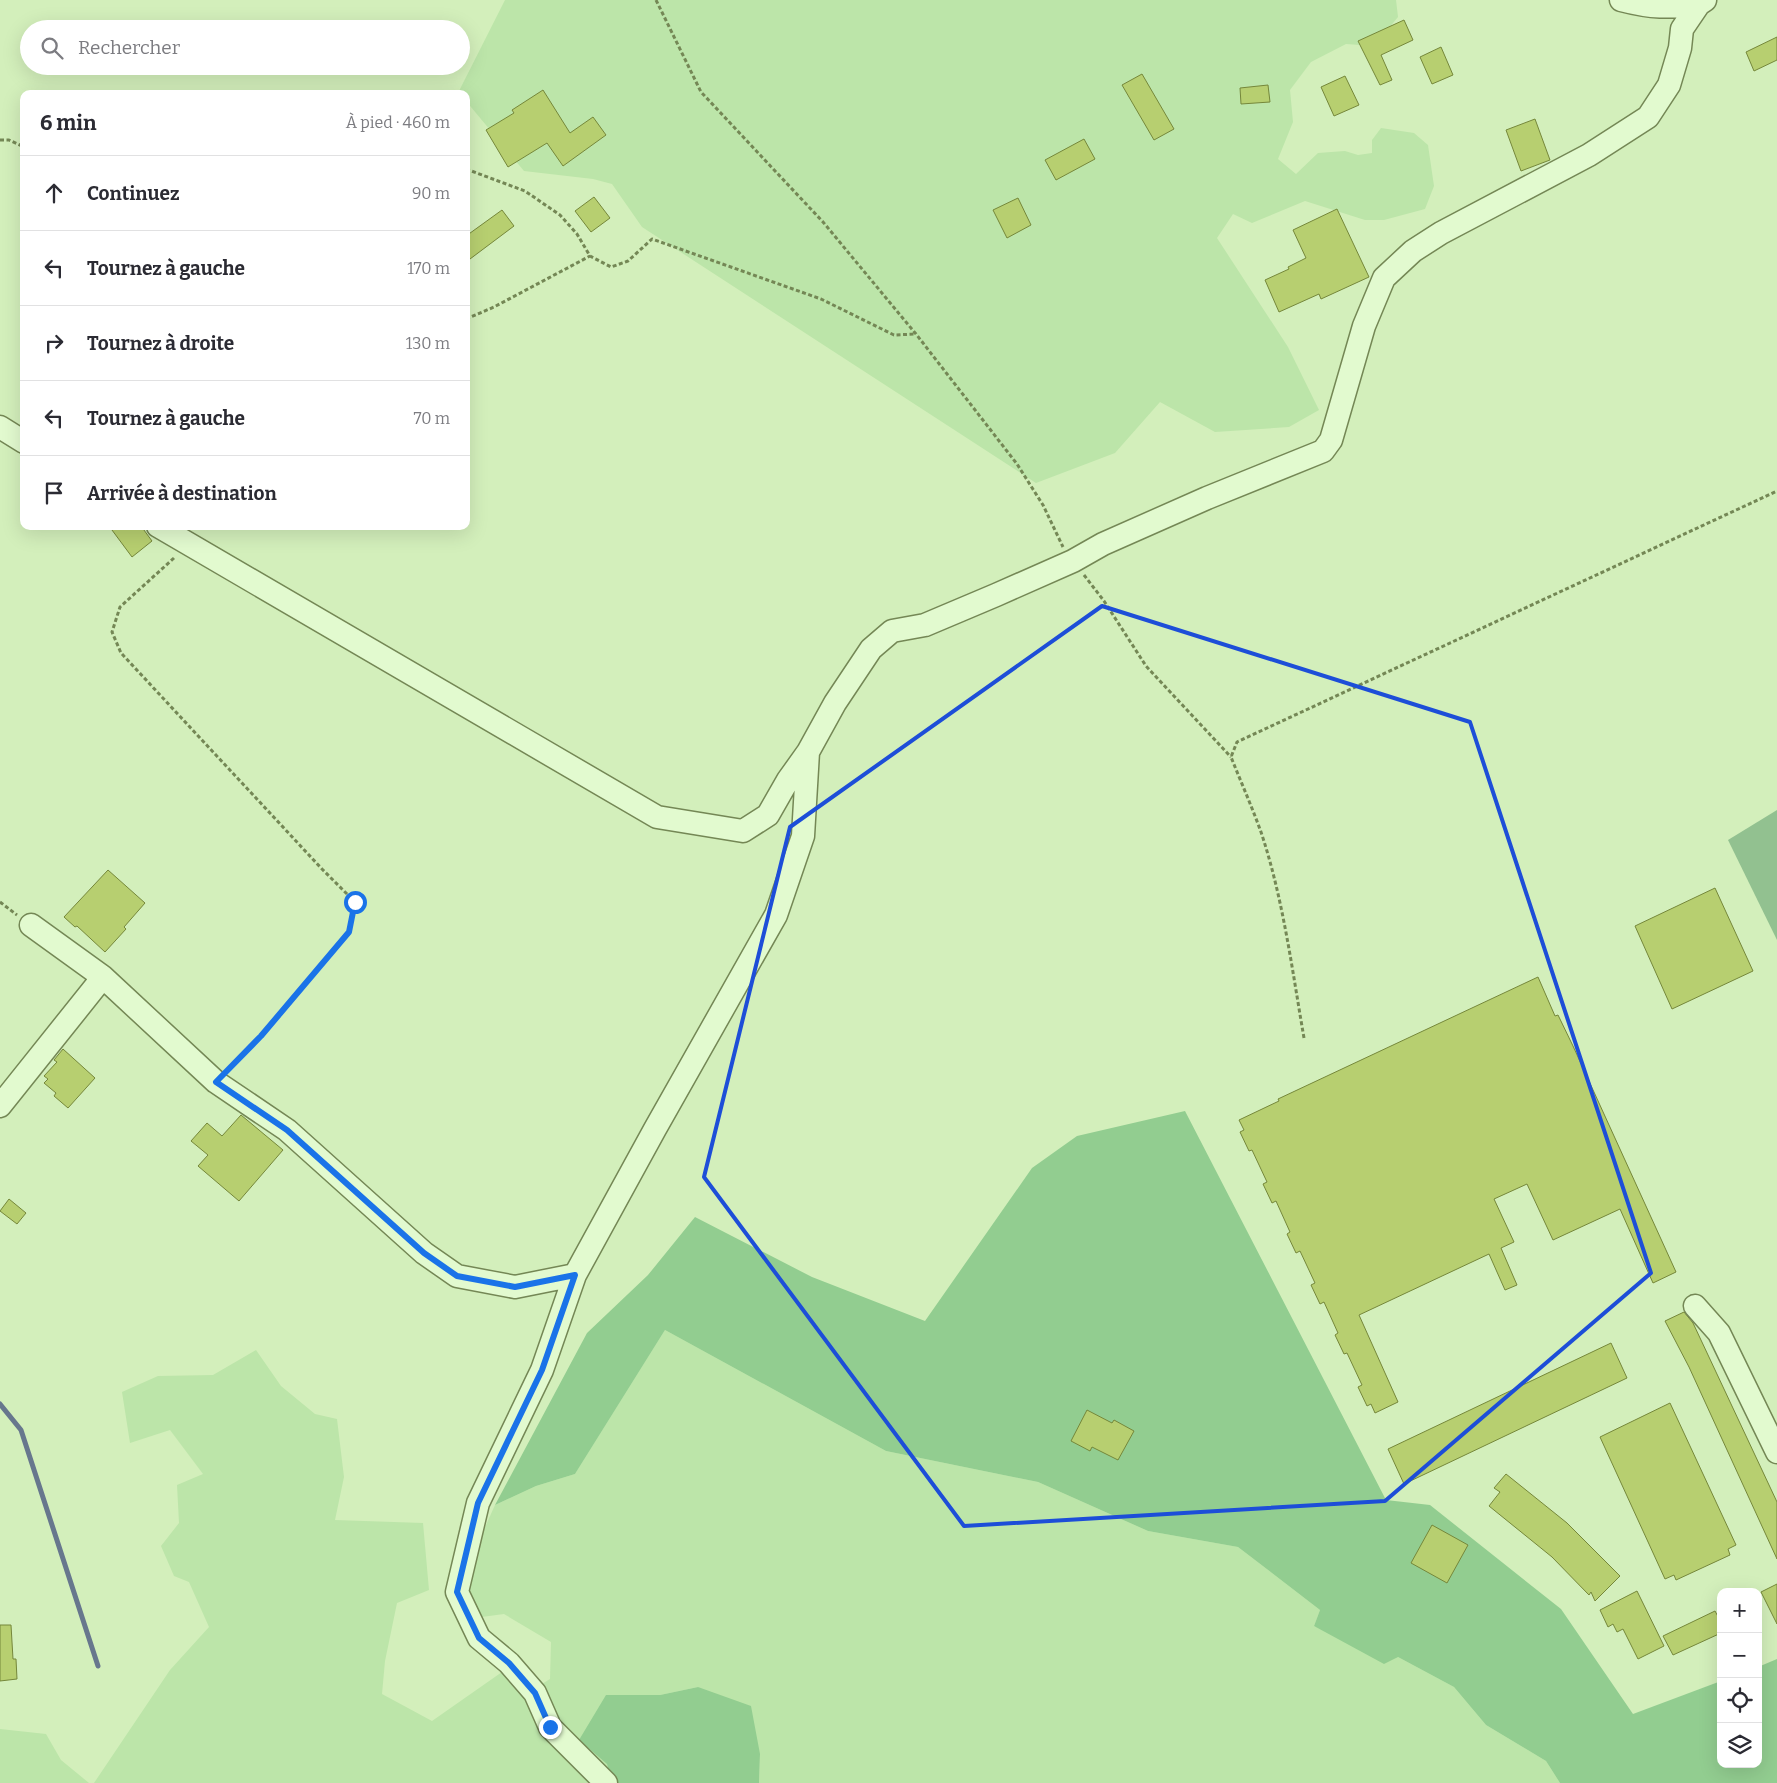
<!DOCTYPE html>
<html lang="fr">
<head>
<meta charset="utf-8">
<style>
	:root { --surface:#fff; --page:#f7f7f7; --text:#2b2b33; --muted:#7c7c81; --line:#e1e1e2 }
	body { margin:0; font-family:Bitter,serif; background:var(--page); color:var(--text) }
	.controls { position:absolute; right:15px; bottom:15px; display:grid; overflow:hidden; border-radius:10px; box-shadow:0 5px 20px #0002 }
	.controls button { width:45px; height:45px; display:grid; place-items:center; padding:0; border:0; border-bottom:1px solid var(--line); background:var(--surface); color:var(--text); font:25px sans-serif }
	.stop { position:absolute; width:15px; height:15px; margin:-11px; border:4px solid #1a73e8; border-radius:50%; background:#fff }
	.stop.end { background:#1a73e8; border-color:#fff; box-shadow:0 1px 5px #0008 }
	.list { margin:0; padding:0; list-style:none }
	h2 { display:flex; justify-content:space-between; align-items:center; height:65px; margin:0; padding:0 20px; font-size:21px }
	h2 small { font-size:16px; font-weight:400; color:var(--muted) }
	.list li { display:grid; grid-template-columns:32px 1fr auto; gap:15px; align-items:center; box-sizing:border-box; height:75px; padding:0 20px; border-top:1px solid var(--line) }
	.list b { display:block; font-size:19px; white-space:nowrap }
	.list em { font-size:16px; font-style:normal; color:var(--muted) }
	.icon { flex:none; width:28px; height:28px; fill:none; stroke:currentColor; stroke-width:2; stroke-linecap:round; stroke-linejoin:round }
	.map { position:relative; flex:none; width:1777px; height:1783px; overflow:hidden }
	.search { position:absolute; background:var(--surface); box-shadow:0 5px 20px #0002; left:20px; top:20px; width:450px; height:55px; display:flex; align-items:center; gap:12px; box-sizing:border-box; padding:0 18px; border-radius:28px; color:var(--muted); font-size:19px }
	.panel { position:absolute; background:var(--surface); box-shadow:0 5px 20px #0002; left:20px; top:90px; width:450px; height:440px; border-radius:10px }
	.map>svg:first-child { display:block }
	.farmland { fill:#bce5a9 }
	.green { fill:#92cd90 }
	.cemetery { fill:#92c190 }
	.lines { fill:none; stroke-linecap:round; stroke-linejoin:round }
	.stream { stroke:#67778d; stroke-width:5 }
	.building { fill:#b7cf70; stroke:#75873a }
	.minor-casing { stroke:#748755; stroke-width:25 }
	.path { stroke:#748755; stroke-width:3; stroke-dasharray:4 2.5; stroke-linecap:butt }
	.minor { stroke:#e2facf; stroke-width:22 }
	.route { stroke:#1a73e8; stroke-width:6 }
	.marked { fill:none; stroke:#1d4ed8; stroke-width:4; stroke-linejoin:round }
</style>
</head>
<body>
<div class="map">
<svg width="1777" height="1783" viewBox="0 0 1777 1783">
	<rect width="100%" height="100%" fill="#d3efbb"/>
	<path class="farmland" d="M505,0H1396L1398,17L1374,46L1346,44L1311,62L1290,90L1293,122L1278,159L1296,174L1318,153L1345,151L1358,155L1372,153V140L1381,128L1414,133L1428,145L1434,186L1425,209L1384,220H1365L1305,201L1252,223L1233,214L1217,238L1288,347L1319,410L1289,427L1215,432L1160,402L1115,453L1036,483L642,227L612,184L593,179L524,171L466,101V94H461L459,91Z
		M665,1330L886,1451L1038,1482L1148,1531L1238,1547L1320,1610L1314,1626L1398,1657L1454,1687L1486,1725L1546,1761L1560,1783H759L760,1754L698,1687L660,1695H606L607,1764L611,1783H94L170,1670L209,1627L189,1582L174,1576L161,1546L179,1523L177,1485L203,1474L170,1430L130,1443L122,1392L158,1376L213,1375L256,1350L281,1386L315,1414L337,1419L344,1477L335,1520L423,1523L429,1590L397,1603L385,1661L382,1694L432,1721L502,1672L524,1695L550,1679L551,1642L504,1614L474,1618L464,1574L495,1505L536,1486L575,1474Z
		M0,1729L46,1734L61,1760L89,1783H0Z"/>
	<path class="green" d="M1185,1111L1386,1500L1430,1505L1561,1609L1633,1714L1721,1681V1764H1758V1667L1777,1659V1783H1560L1546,1761L1486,1725L1454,1687L1398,1657L1384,1664L1314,1626L1320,1610L1238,1547L1148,1531L1038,1482L886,1451L665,1330L575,1474L536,1486L495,1505L587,1333L648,1275L695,1217L812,1277L925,1321L1032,1168L1077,1136Z
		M698,1687L751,1706L760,1754L759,1783H611L607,1764L579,1740L606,1695H660Z"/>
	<path class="cemetery" d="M1777,810V940L1728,840Z"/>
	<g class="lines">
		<path class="stream" d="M0,1404L21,1430L98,1666"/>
	</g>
	<path class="building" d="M1404,20L1413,40L1381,55L1392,80L1380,85L1358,41Z
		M1777,37V60L1754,71L1746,52Z
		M1441,47L1453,75L1432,84L1420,57Z
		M1142,74L1174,129L1154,140L1122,85Z
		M1345,76L1359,105L1334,116L1321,87Z
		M1268,85L1270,102L1241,104L1240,88Z
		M543,90L570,133L593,117L606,135L563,166L547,143L508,167L486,130L514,113L512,110Z
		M1535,119L1550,160L1521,171L1506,130Z
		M1084,139L1095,159L1056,180L1045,160Z
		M594,197L610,218L591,232L575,211Z
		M1018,198L1031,225L1007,238L993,210Z
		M1337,209L1369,277L1321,299L1319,294L1279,312L1265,280L1289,269L1288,267L1306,258L1293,230Z
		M502,210L514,226L466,262V236Z
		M109,526H141L152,541L132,557Z
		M108,870L145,903L124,927L126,929L105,952L77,926L75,927L64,917Z
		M1715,888L1753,971L1672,1009L1635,926Z
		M1538,977L1555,1016L1558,1015L1573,1046L1676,1272L1653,1283L1620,1209L1553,1240L1527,1184L1494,1199L1514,1242L1501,1248L1517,1285L1505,1290L1489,1254L1359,1315L1398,1402L1375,1413L1371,1404L1367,1406L1358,1387L1362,1385L1347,1353L1344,1354L1335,1335L1338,1333L1324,1302L1320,1304L1311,1285L1315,1283L1300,1251L1296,1253L1287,1234L1290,1232L1276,1201L1272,1203L1263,1184L1267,1182L1252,1150L1249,1151L1240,1132L1244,1130L1239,1120L1279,1101L1278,1099Z
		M63,1049L95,1078L68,1108L54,1096L56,1093L44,1083L48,1079L44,1076L57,1062L54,1060Z
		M241,1115L283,1150L239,1201L198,1166L208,1155L191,1141L207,1123L222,1136Z
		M9,1199L26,1213L17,1224L0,1211Z
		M1684,1312L1693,1323L1777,1502V1559L1689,1367L1665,1321Z
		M1611,1343L1627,1378L1404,1484L1388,1449Z
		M1670,1403L1736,1545L1728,1549L1730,1555L1676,1580L1674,1575L1665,1579L1600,1437Z
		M1087,1410L1112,1423L1114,1420L1134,1431L1118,1460L1092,1447L1090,1451L1071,1441Z
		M1506,1474L1567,1523L1620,1576L1595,1601L1591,1592L1589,1595L1552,1557L1489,1506L1500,1492L1494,1488Z
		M1432,1525L1468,1545L1447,1583L1411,1563Z
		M1777,1584V1624L1761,1592Z
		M1637,1591L1664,1646L1638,1659L1623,1629L1617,1632L1613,1624L1608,1627L1600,1610Z
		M1715,1611L1721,1622V1633L1673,1655L1663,1636Z
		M0,1625H11L13,1659H16L17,1679L0,1681Z"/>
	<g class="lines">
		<defs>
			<path id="minor" d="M1621,0C1652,8 1668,8 1699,4
				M0,427L24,442
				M158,526L657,817L743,831L768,815L788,780L808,752
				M31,925L103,977L216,1082L287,1130L424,1253L457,1276L515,1287L575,1275
				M0,1106L103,977
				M1695,1306L1719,1333L1777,1452
				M606,1783L550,1727L535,1693L509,1663L479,1638L457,1592L478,1503L542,1370L575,1275L655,1129L776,915L803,836L808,752L835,703L871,649L892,631L925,625L996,595L1073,561L1103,544L1207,498L1323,451L1331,440L1364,326L1384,278L1413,251L1441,233L1589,155L1648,117L1669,85L1680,48L1682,29L1699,4L1705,0"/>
		</defs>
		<use href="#minor" class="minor-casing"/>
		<path class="path" d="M656,0L701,92L823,222L916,334L1017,464L1043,505L1063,547
			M0,140H9L24,147
			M466,169L525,191L560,215L577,234L590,256L611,267L628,261L652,239L821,299L894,335L915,334
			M466,319L494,307L590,256
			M174,558L120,607L112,632L121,653L322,869L355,902L349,932L261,1036L229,1069
			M1084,575L1104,601L1146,666L1231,757
			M0,902L17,915
			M1304,1038C1292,969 1283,898 1261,832C1252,807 1241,782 1231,757L1237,742L1777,491"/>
		<use href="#minor" class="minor"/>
	</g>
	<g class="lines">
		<path class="route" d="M355,902L349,932L261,1036L216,1082L287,1130L424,1253L457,1276L515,1287L575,1275L542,1370L478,1503L457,1592L479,1638L509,1663L535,1693L550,1727"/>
	</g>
	<path class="marked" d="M1102,606L1470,722L1651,1273L1385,1501L964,1526L704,1177L790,827Z"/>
</svg>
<div class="controls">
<button>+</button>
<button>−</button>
<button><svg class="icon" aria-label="locate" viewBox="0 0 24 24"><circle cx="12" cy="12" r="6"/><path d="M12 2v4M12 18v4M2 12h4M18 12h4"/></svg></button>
<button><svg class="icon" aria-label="layers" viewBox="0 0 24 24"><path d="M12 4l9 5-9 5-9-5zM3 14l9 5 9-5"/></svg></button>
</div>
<div class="stop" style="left:355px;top:902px"></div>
<div class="stop end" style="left:550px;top:1727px"></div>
<div class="search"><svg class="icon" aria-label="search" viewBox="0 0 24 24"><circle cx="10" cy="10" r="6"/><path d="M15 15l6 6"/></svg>Rechercher</div>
<section class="panel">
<h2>6 min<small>À pied · 460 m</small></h2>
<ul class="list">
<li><svg class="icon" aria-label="ahead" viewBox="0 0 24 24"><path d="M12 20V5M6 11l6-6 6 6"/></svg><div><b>Continuez</b></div><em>90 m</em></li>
<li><svg class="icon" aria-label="left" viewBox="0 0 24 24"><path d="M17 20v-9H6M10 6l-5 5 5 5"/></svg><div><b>Tournez à gauche</b></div><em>170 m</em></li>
<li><svg class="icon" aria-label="right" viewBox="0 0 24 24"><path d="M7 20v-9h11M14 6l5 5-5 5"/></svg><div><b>Tournez à droite</b></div><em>130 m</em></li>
<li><svg class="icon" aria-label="left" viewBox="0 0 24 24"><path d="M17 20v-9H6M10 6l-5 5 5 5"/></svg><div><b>Tournez à gauche</b></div><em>70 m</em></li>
<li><svg class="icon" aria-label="arrive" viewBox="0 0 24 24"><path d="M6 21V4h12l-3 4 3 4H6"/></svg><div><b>Arrivée à destination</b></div></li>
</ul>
</section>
</div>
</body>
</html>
